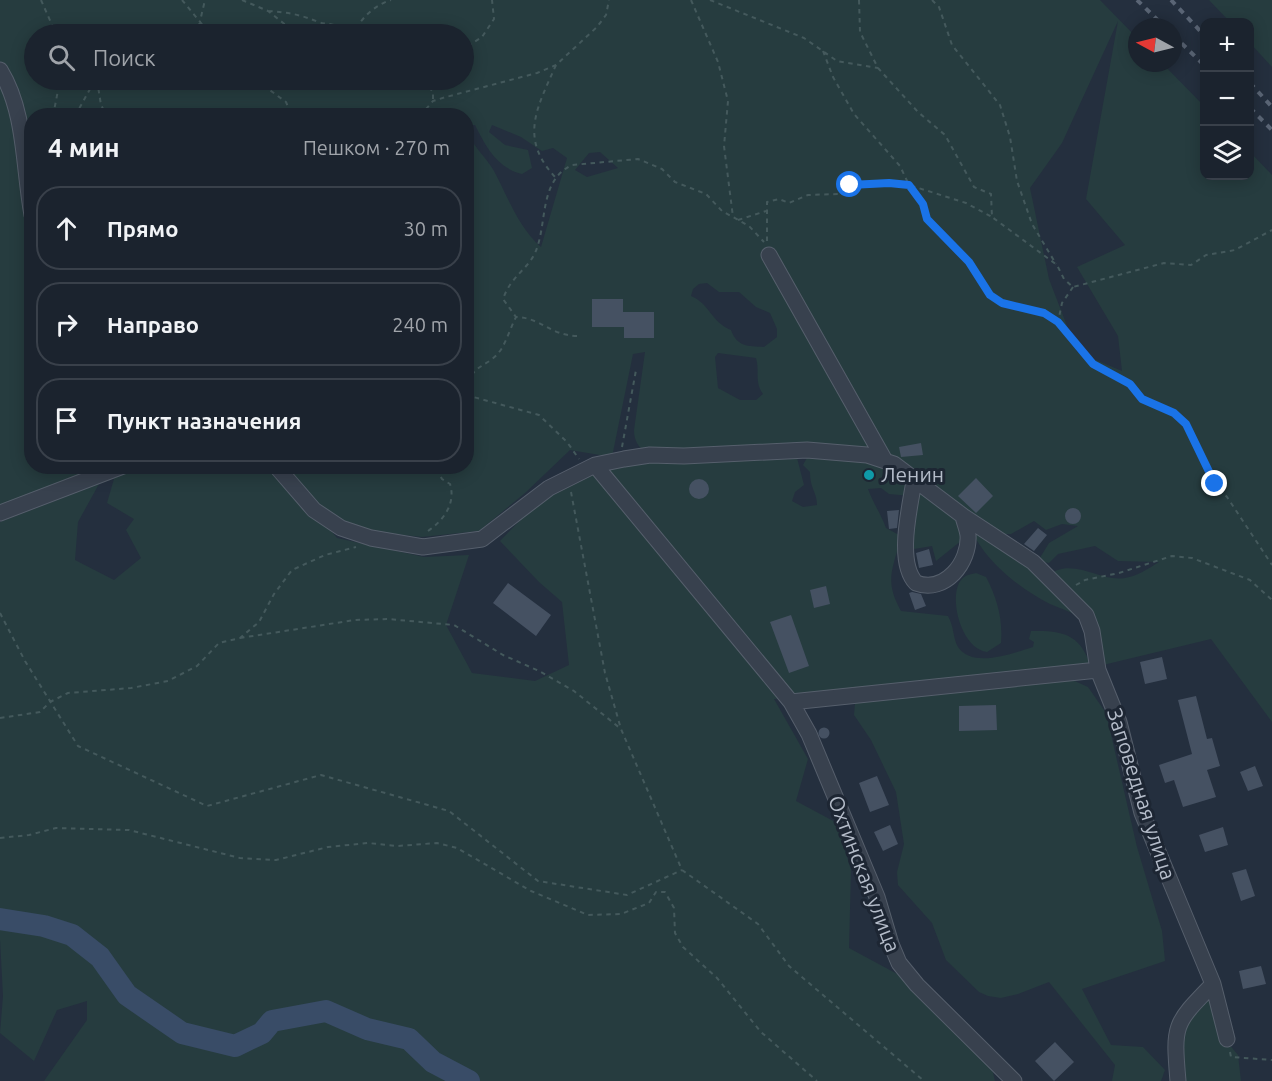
<!DOCTYPE html>
<html lang="ru">
<head>
<meta charset="utf-8">
<style>
	:root { --surface:#1b232e; --page:#242b36; --text:#f1f3f6; --muted:#a0a4aa; --line:#39404a }
	body { margin:0; font-family:Ubuntu,sans-serif; background:var(--page); color:var(--text) }
	.controls { position:absolute; right:18px; top:18px; display:grid; overflow:hidden; border-radius:12px; box-shadow:0 3px 15px #0003 }
	.controls button { width:54px; height:54px; display:grid; place-items:center; padding:0; border:0; border-bottom:2px solid var(--line); background:var(--surface); color:var(--text); font:30px sans-serif }
	.compass { position:absolute; left:1128px; top:18px; width:54px; height:54px; border-radius:50%; background:var(--surface); box-shadow:0 3px 15px #0003; rotate:277deg }
	.stop { position:absolute; width:18px; height:18px; margin:-14px; border:4px solid #1a73e8; border-radius:50%; background:#fff }
	.stop.end { background:#1a73e8; border-color:#fff; box-shadow:0 2px 6px #0008 }
	.list { margin:0; padding:0; list-style:none }
	h2 { display:flex; justify-content:space-between; align-items:center; height:78px; margin:0; padding:0 24px; font-size:26px }
	h2 small { font-size:20px; font-weight:400; color:var(--muted) }
	.list li { display:grid; grid-template-columns:39px 1fr auto; gap:18px; align-items:center; box-sizing:border-box; height:84px; margin:0 12px 12px; padding:0 12px; border:2px solid var(--line); border-radius:24px }
	.list b { display:block; font-size:22px; white-space:nowrap }
	.list em { font-size:20px; font-style:normal; color:var(--muted) }
	.icon { flex:none; width:33px; height:33px; fill:none; stroke:currentColor; stroke-width:2; stroke-linecap:round; stroke-linejoin:round }
	.map { position:relative; flex:none; width:1272px; height:1081px; overflow:hidden }
	.search { position:absolute; background:var(--surface); box-shadow:0 3px 15px #0003; left:24px; top:24px; width:450px; height:66px; display:flex; align-items:center; gap:15px; box-sizing:border-box; padding:0 21px; border-radius:33px; color:var(--muted); font-size:22px }
	.panel { position:absolute; background:var(--surface); box-shadow:0 3px 15px #0003; left:24px; top:108px; width:450px; height:366px; border-radius:24px }
	.map>svg:first-child { display:block }
	.green { fill:#263c3f; fill-rule:evenodd }
	.lines { fill:none; stroke-linecap:round; stroke-linejoin:round }
	.river { stroke:#394c67; stroke-width:22 }
	.building { fill:#455162 }
	.minor-casing { stroke:#565f6c; stroke-width:17 }
	.path { stroke:#44595c; stroke-width:2; stroke-dasharray:4.5 4.5; stroke-linecap:butt }
	.minor { stroke:#38414e; stroke-width:15 }
	.rail { stroke:#5a6575; stroke-width:4; stroke-dasharray:6 6; stroke-linecap:butt }
	.route { stroke:#1a73e8; stroke-width:8 }
	.culture-dot { fill:#0f9aa8; stroke:#1d2633; stroke-width:2 }
	.labels { text-anchor:middle; stroke-width:6; stroke-linejoin:round; paint-order:stroke }
	.poi-label { font-size:21px; fill:#b4bcc9; stroke:#1d2633; text-anchor:start }
	.street-label { font-size:21px; fill:#b4bcc9; stroke:#1d2633 }
</style>
</head>
<body>
<div class="map">
<svg width="1272" height="1081" viewBox="0 0 1272 1081">
	<rect width="100%" height="100%" fill="#242f3e"/>
	<path class="green" d="M0,0H1100L1137,38V63H1162L1204,106V176H1250V152L1272,175V722L1211,639L1103,665C1087,654 1096,634 1083,620C1076,613 1059,608 1050,604C1018,588 981,558 969,524L1045,578C1071,554 1099,583 1125,578C1137,576 1148,569 1159,562L1118,561L1095,546L1058,554L1049,563L1038,561L1049,543L1078,526L1062,524L1046,530L1034,521L1011,534H1000L953,506L959,521L961,541L936,561L932,546L908,550L916,487L920,484C905,471 891,457 871,452C819,439 759,450 706,453C689,454 663,459 647,452C638,448 634,440 634,430L645,352L633,354L612,457L570,450L525,493L479,531L422,537L367,531L315,511L337,538L424,557L469,555L446,625L472,673L535,681L569,665L562,602L539,582L500,541L539,501L594,467L606,468L650,457L796,454L804,485L795,492L792,501L803,507L817,505C817,492 810,489 810,472L803,465L809,454L883,461L893,464L914,481L911,496L889,494L881,488L868,489C873,503 881,514 886,528L901,536C894,568 883,579 901,611L948,616C954,626 953,639 958,647C973,669 1013,653 1033,647L1034,642L1029,639L1031,631C1064,630 1081,635 1091,667L774,699L808,759L796,801L837,823L851,870L849,948L899,975L991,1064L995,1081H44L87,1020V1001L57,1010L34,1061L0,1033L3,996L0,939V522L99,484L78,522L75,560L114,580L141,558L126,530L134,519L107,503L116,472L125,467L466,466L467,128C471,146 485,155 494,171C508,197 518,227 541,247L567,158L553,148L542,151L521,137L492,125L489,132L505,145L528,150L532,168L522,174C497,168 486,147 475,125H467L466,116H32V466L121,467L0,506ZM1118,21L1086,199L1125,245L1077,267L1118,336L1122,371L1077,352L1049,279L1030,188L1062,143ZM34,34H464V80H34ZM600,152L618,168L587,177L575,170L589,153ZM707,283L719,292H739L756,307L770,313L777,329V337L764,347C748,346 737,347 731,330C712,323 709,303 691,296L693,289L699,284ZM718,353L756,358C760,372 754,381 763,394L756,400H740L718,388L715,357Z
		M1209,0H1272V67L1250,43V22H1230Z
		M976,573L986,577C997,598 1003,619 1001,643L987,652C959,648 947,591 963,578C966,575 972,574 976,573Z
		M1068,678L1088,687L1106,713L1137,847L1162,931L1165,961L1082,989L1111,1045L1143,1047L1165,1070L1161,1081H1112L1115,1065L1049,982L1018,994L1001,998L988,996L979,992L946,960L932,923L898,885L897,872L904,844L896,792L871,740L854,715L855,703Z
		M1212,997L1223,1037L1238,1055L1241,1081H1186C1183,1043 1177,1021 1212,997Z"/>
	<g class="lines">
		<path class="river" d="M0,919L44,926L72,935L100,957L127,995L182,1033L235,1046L262,1033L272,1021L326,1011L367,1029L409,1039L433,1062L469,1081"/>
	</g>
	<path class="building" d="M592,299H623V312H654V338H624V327H592Z
		M921,443L923,455L901,457L899,447Z
		M976,478L993,496L976,513L958,496Z
		M689 489a10 10 0 1 1 20 0a10 10 0 1 1-20 0Z
		M1065 516a8 8 0 1 1 16 0a8 8 0 1 1-16 0Z
		M899,510L897,528L889,529L887,511Z
		M1038,528L1047,535L1034,551L1024,544Z
		M929,549L933,565L919,568L916,553Z
		M508,583L551,615L536,636L493,603Z
		M826,586L830,604L814,608L810,590Z
		M912,592L921,594L926,606L915,610L909,593Z
		M791,615L809,666L789,673L770,622Z
		M1162,657L1167,679L1145,684L1140,662Z
		M1196,696L1207,739L1212,738L1220,766L1207,770L1216,797L1183,807L1174,780L1165,783L1159,765L1192,754L1178,700Z
		M996,705L997,730L959,731V706Z
		M818.5 733a5.5 5.5 0 1 1 11 0a5.5 5.5 0 1 1-11 0Z
		M1255,766L1263,786L1248,791L1240,772Z
		M877,776L889,805L870,812L859,783Z
		M890,825L898,844L883,851L874,832Z
		M1223,827L1228,845L1205,852L1199,835Z
		M1246,869L1255,896L1241,901L1232,873Z
		M1261,966L1266,984L1243,989L1239,971Z
		M1055,1042L1074,1062L1054,1081L1035,1061Z"/>
	<g class="lines">
		<defs>
			<path id="minor" d="M0,70C26,112 23,166 32,215
				M769,255L884,459
				M595,465L791,702L1098,670
				M276,466L314,510L341,528L371,538L423,547L482,539L549,488L595,465L624,459L650,455L684,456L807,450L867,455L894,464L963,516L1033,562L1086,615L1092,631L1098,670L1119,722L1142,813L1213,984L1227,1039
				M914,481C910,507 896,562 916,583C945,594 970,562 968,535C967,528 964,522 963,516
				M0,513L123,466
				M791,702L809,734L877,897L891,944L899,963L917,985L1014,1081
				M1178,1081C1173,1024 1174,1024 1213,984"/>
		</defs>
		<use href="#minor" class="minor-casing"/>
		<path class="path" d="M41,0L56,34
			M182,0L210,34
			M242,0L268,11L287,26L315,34
			M691,0L718,62L728,101L724,146L733,217
			M710,0L804,38L837,61L878,68
			M859,0L860,32L878,68L918,112L945,135L974,187L991,194L992,217L1057,265L1064,279L1073,287L1164,263L1191,265L1206,255L1235,250L1272,230
			M932,0L939,7L952,45L1000,105L1010,137L1017,181L1032,224L1056,264
			M268,11C287,12 302,15 318,22C327,25 333,22 340,29L358,26C365,14 378,4 391,0
			M197,34L205,0
			M823,51L833,77L854,114L900,166L909,185L923,204L927,219L969,262L990,295L1002,303L1044,313L1058,322
			M464,64L468,46L482,37L494,19L492,0
			M556,65C537,108 518,139 557,179
			M97,80L101,105L107,116
			M256,80L286,102L292,116
			M401,80C415,89 433,90 446,80
			M429,87L433,92V101
			M53,116L60,80
			M75,116L95,80
			M393,116L419,113
			M420,116L433,101L446,97L537,73L556,65L597,27L606,15L609,0
			M738,220L766,211
			M767,241V202L779,199L789,203L808,195L838,194L850,185L889,183L909,185L966,203L992,217
			M1073,287L1062,303L1058,322L1093,364L1129,384L1142,399L1174,413L1186,424L1215,484L1227,497L1272,565
			M577,336C549,335 542,318 516,317L503,299C511,276 527,270 535,253C548,224 538,181 572,165L638,159L662,169L675,182L706,194L722,211L749,226L764,242
			M466,392C470,362 489,369 502,348C507,339 511,327 516,317
			M466,395L539,415L567,442L579,459
			M622,447L636,370
			M571,492L605,673L621,729L682,870L758,924L789,966L924,1081
			M428,531C444,520 456,503 450,484L442,479L435,466
			M1076,585L1085,580L1119,573L1172,556L1192,558L1250,580L1272,600
			M0,613L25,661L78,746L207,806L321,775L449,811L538,881L627,895L682,870
			M240,638L355,620L388,619L454,625L503,655L539,671L574,691L621,729
			M0,718L40,712L50,702L68,693L131,688L168,681L197,666L219,643L240,638L259,622L274,594L292,570L325,555L356,547
			M0,838L29,835L56,828L129,830L240,858L276,860L328,847L368,843L397,846L437,843L457,848L531,891L588,915L621,914L649,903L656,892H665L674,908L675,933L683,947L717,978L761,1032L817,1081
			M1230,1052L1231,1057L1272,1060"/>
		<use href="#minor" class="minor"/>
		<path class="rail" d="M1137,0L1165,27
			M1171,0L1204,35
			M1173,35L1204,65
			M1250,83L1272,107
			M1250,108L1272,130"/>
	</g>
	<g class="lines">
		<path class="route" d="M850,185L889,183L909,185L923,204L927,219L969,262L990,295L1002,303L1044,313L1058,322L1093,364L1130,384L1142,399L1174,413L1186,424L1215,484"/>
	</g>
	<circle class="culture-dot" cx="869" cy="475" r="6"/>
	<g class="labels">
		<g class="poi-label">
			<text x="881" y="482">Ленин</text>
		</g>
		<g class="street-label">
			<text transform="translate(1141 794) rotate(72)" y="7">Заповедная улица</text>
			<text transform="translate(864 874) rotate(69)" y="7">Охтинская улица</text>
		</g>
	</g>
</svg>
<div class="controls">
<button>+</button>
<button>−</button>
<button><svg class="icon" aria-label="layers" viewBox="0 0 24 24"><path d="M12 4l9 5-9 5-9-5zM3 14l9 5 9-5"/></svg></button>
</div>
<svg class="compass" viewBox="-18 -18 36 36"><path d="M0-13l5 13h-10z" fill="#e53935"/><path d="M0 13l5-13h-10z" fill="#a0a4aa"/></svg>
<div class="stop" style="left:850px;top:185px"></div>
<div class="stop end" style="left:1215px;top:484px"></div>
<div class="search"><svg class="icon" aria-label="search" viewBox="0 0 24 24"><circle cx="10" cy="10" r="6"/><path d="M15 15l6 6"/></svg>Поиск</div>
<section class="panel">
<h2>4 мин<small>Пешком · 270 m</small></h2>
<ul class="list">
<li><svg class="icon" aria-label="ahead" viewBox="0 0 24 24"><path d="M12 20V5M6 11l6-6 6 6"/></svg><div><b>Прямо</b></div><em>30 m</em></li>
<li><svg class="icon" aria-label="right" viewBox="0 0 24 24"><path d="M7 20v-9h11M14 6l5 5-5 5"/></svg><div><b>Направо</b></div><em>240 m</em></li>
<li><svg class="icon" aria-label="arrive" viewBox="0 0 24 24"><path d="M6 21V4h12l-3 4 3 4H6"/></svg><div><b>Пункт назначения</b></div></li>
</ul>
</section>
</div>
</body>
</html>
